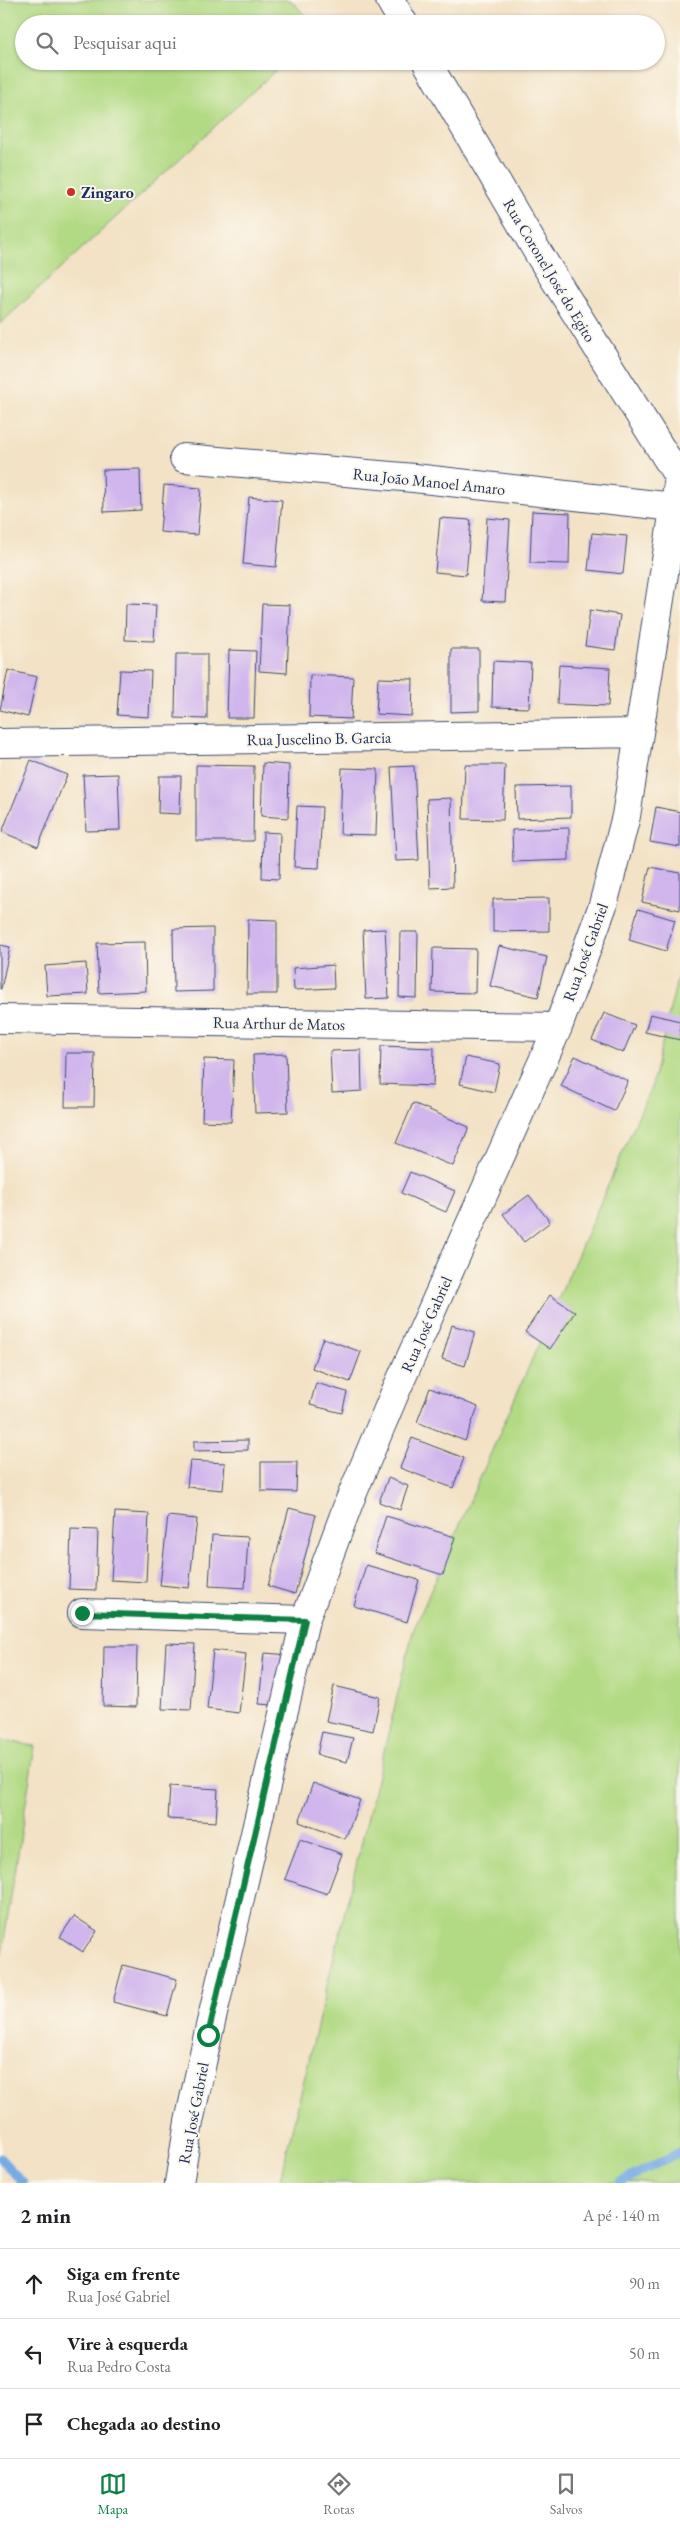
<!DOCTYPE html>
<html lang="pt">
<head>
<meta charset="utf-8">
<style>
	:root { --surface:#fff; --page:#f6f6f6; --text:#202124; --muted:#757577; --line:#e0e0e0; --accent:#0b8043 }
	body { margin:0; font-family:"EB Garamond",serif; background:var(--page); color:var(--text) }
	.stop { position:absolute; width:15px; height:15px; margin:-11px; border:4px solid #0b8043; border-radius:50%; background:#fff }
	.stop.end { background:#0b8043; border-color:#fff; box-shadow:0 1px 5px #0008 }
	.list { margin:0; padding:0; list-style:none }
	h2 { display:flex; justify-content:space-between; align-items:center; height:65px; margin:0; padding:0 20px; font-size:21px }
	h2 small { font-size:16px; font-weight:400; color:var(--muted) }
	.list li { display:grid; grid-template-columns:32px 1fr auto; gap:15px; align-items:center; box-sizing:border-box; height:70px; padding:0 20px; border-top:1px solid var(--line) }
	.list b { display:block; font-size:19px; white-space:nowrap }
	.list p { margin:0; font-size:16px; white-space:nowrap; color:var(--muted) }
	.list em { font-size:16px; font-style:normal; color:var(--muted) }
	.icon { flex:none; width:28px; height:28px; fill:none; stroke:currentColor; stroke-width:2; stroke-linecap:round; stroke-linejoin:round }
	.map { position:relative; flex:none; width:680px; height:2183px; overflow:hidden }
	.search { position:absolute; background:var(--surface); box-shadow:0 1px 4px #0004; left:15px; right:15px; top:15px; height:55px; display:flex; align-items:center; gap:12px; box-sizing:border-box; padding:0 18px; border-radius:28px; color:var(--muted); font-size:19px }
	.sheet { height:275px; background:var(--surface) }
	nav { display:flex; justify-content:space-around; align-items:center; box-sizing:border-box; height:70px; border-top:1px solid var(--line); background:var(--surface); font-size:14px; color:var(--muted) }
	nav a { display:grid; justify-items:center; gap:2px }
	nav .on { color:var(--accent) }
	.map>svg:first-child { display:block }
	.green { fill:#b2da84; stroke:#668471 }
	.lines { fill:none; stroke-linecap:round; stroke-linejoin:round }
	.stream { stroke:#77abe4; stroke-width:9 }
	.building { fill:#d0b6ed }
	.minor-casing { stroke:#3b4a6d; stroke-width:30 }
	.minor { stroke:#fff; stroke-width:28 }
	.route { stroke:#0b8043; stroke-width:6 }
	.poi-dot { fill:#c8321e; stroke:#fbf7ec; stroke-width:2 }
	.labels { text-anchor:middle; stroke-width:4; stroke-linejoin:round; paint-order:stroke }
	.poi-label { font-size:16px; font-weight:bold; fill:#1b2f5e; stroke:#fbf7ec; text-anchor:start }
	.street-label { font-size:16px; fill:#1b2f5e; stroke:#fbf7ec }
</style>
</head>
<body>
<div class="map">
<svg width="680" height="2183" viewBox="0 0 680 2183">
	<rect width="100%" height="100%" fill="#fbf7ec"/>
	<filter id="ink" filterUnits="userSpaceOnUse"><feTurbulence type="fractalNoise" baseFrequency=".02" numOctaves="2"/><feDisplacementMap in="SourceGraphic" scale="10" xChannelSelector="R" yChannelSelector="G"/><feConvolveMatrix kernelMatrix="1 2 1 2 8 2 1 2 1" color-interpolation-filters="sRGB"/></filter>
	<filter id="wash" filterUnits="userSpaceOnUse"><feTurbulence type="fractalNoise" baseFrequency=".0096" numOctaves="4" result="noise"/><feDisplacementMap in="SourceGraphic" scale="20" xChannelSelector="R" yChannelSelector="G"/><feGaussianBlur stdDeviation="1.12" result="paint"/><feColorMatrix in="noise" values="0 0 0 0 0 0 0 0 0 0 0 0 0 0 0 0 0 1.4 0 .05"/><feComposite in="paint" operator="in"/></filter>
	<g filter="url(#wash)">
		<rect width="100%" height="100%" fill="#f3e2c5"/>
		<path class="green" d="M0,0H291L313,24H24V61H286L0,324Z
			M680,967V2183H279L413,1631L652,1085Z
			M0,1740L35,1746L0,1966Z"/>
		<g class="lines">
			<path class="stream" d="M0,2158L23,2183
				M619,2183L680,2152"/>
		</g>
		<g id="blocks">
			<path class="building" d="M140,469L141,510L104,512L103,470Z
				M164,485L201,488L197,535L160,532Z
				M249,497L282,500L276,567L243,564Z
				M532,511L570,513L569,564L530,563Z
				M440,518L471,520L466,575L435,572Z
				M487,518L510,520L505,602L482,601Z
				M592,533L627,536L623,574L588,570Z
				M126,604L156,605L154,641L125,640Z
				M262,604L290,605L287,673L259,671Z
				M590,610L620,615L615,650L585,646Z
				M451,649H479V711L451,712Z
				M229,650L256,651L254,718H227Z
				M176,654H207V719L175,718Z
				M493,661L531,663L529,708L492,707Z
				M559,665L610,668L608,706L557,704Z
				M8,670L37,677L28,717L0,710Z
				M120,670L151,671L149,717L117,715Z
				M310,675L353,677L351,719L309,717Z
				M378,678L413,679L412,716L376,714Z
				M31,760L67,775L38,847L2,832Z
				M263,763L289,765L288,818L261,816Z
				M196,765L254,766L253,841H196Z
				M465,765H505L503,820L463,819Z
				M414,766L419,860L396,861L391,767Z
				M342,768L378,769L376,835L340,834Z
				M118,774L120,830L86,831L83,775Z
				M159,776H181L180,814L158,813Z
				M571,786V817L517,819L516,787Z
				M451,798L453,887L430,888L427,799Z
				M297,806L322,807L319,868L294,867Z
				M656,807L680,812V847L650,842Z
				M569,828V860L513,862L512,830Z
				M263,832L280,833L279,879L262,878Z
				M650,867L680,873V910L642,902Z
				M549,898V931L493,932V899Z
				M638,909L675,920L666,951L629,940Z
				M248,919L277,920V994H247Z
				M213,928V991L174,992L173,929Z
				M385,929L389,998L366,999L363,930Z
				M400,932H418L417,998L399,997Z
				M145,942L146,991L99,993L97,943Z
				M0,945L10,947L1,989H0Z
				M499,946L547,957L538,997L490,986Z
				M433,948L476,949L475,993L432,992Z
				M86,963L88,994L47,996L45,966Z
				M333,965L334,988L294,990L293,968Z
				M604,1013L635,1025L623,1053L592,1040Z
				M650,1014L680,1021V1040L645,1032Z
				M381,1046L434,1048L433,1086L380,1084Z
				M361,1050L362,1091L332,1093L330,1051Z
				M66,1053H95L94,1107H65Z
				M286,1054L288,1112L255,1113L253,1055Z
				M575,1056L628,1081L614,1111L561,1086Z
				M466,1057L500,1064L494,1092L460,1084Z
				M204,1059L234,1060L231,1122L202,1121Z
				M413,1103L469,1127L453,1166L396,1143Z
				M410,1172L455,1191L446,1212L401,1193Z
				M529,1195L550,1222L524,1242L503,1214Z
				M550,1295L575,1312L550,1349L525,1332Z
				M452,1325L475,1332L465,1366L442,1359Z
				M323,1338L361,1352L350,1382L312,1368Z
				M316,1383L347,1392L342,1413L310,1405Z
				M430,1388L478,1407L465,1441L417,1422Z
				M412,1438L464,1458L453,1488L400,1468Z
				M248,1440V1450L194,1451V1441Z
				M190,1461L225,1463L223,1490L187,1487Z
				M261,1462H297L296,1492L261,1491Z
				M388,1478L408,1486L400,1510L379,1502Z
				M289,1508L316,1515L295,1594L268,1586Z
				M115,1512L149,1514L146,1582L111,1580Z
				M168,1516L197,1519L189,1588L160,1585Z
				M386,1516L455,1537L443,1575L374,1553Z
				M71,1529L98,1530L96,1590L69,1589Z
				M212,1535L248,1537L245,1588L209,1586Z
				M366,1565L419,1580L407,1622L354,1606Z
				M166,1643L195,1644L191,1710L162,1709Z
				M104,1646H137L136,1707L103,1706Z
				M213,1650L246,1654L239,1713L207,1709Z
				M264,1653L290,1655L285,1706L259,1704Z
				M334,1686L380,1697L373,1731L326,1721Z
				M322,1732L353,1738L347,1762L317,1755Z
				M313,1783L360,1800L345,1839L299,1822Z
				M170,1786L218,1789L216,1822L168,1819Z
				M300,1839L342,1854L327,1894L285,1879Z
				M74,1916L97,1931L83,1952L60,1937Z
				M123,1965L177,1979L167,2016L113,2002Z"/>
		</g>
	</g>
	<g filter="url(#ink)">
		<use href="#blocks" fill-opacity="0" stroke="#3b4a6d" stroke-width="1"/>
		<g class="lines">
			<defs>
				<path id="minor" d="M390,0L404,24
					M426,61L537,251L678,476
					M184,458L414,478L674,507
					M0,743L638,733
					M0,1019L558,1027
					M82,1613L305,1620
					M179,2183L189,2122L208,2035L305,1620L349,1502L394,1395L558,1027L603,905L626,816L680,471"/>
			</defs>
			<use href="#minor" class="minor-casing"/>
			<use href="#minor" class="minor"/>
		</g>
	</g>
	<g class="lines" filter="url(#ink)">
		<path class="route" d="M82,1613L305,1620L208,2035"/>
	</g>
	<circle class="poi-dot" cx="71" cy="192" r="5"/>
	<g class="labels">
		<g class="poi-label">
			<text x="81" y="198">Zingaro</text>
		</g>
		<g class="street-label">
			<text transform="translate(550 270) rotate(59)" y="6">Rua Coronel José do Egito</text>
			<text transform="translate(429 481) rotate(6)" y="6">Rua João Manoel Amaro</text>
			<text transform="translate(319 738) rotate(-1)" y="6">Rua Juscelino B. Garcia</text>
			<text transform="translate(585 952) rotate(-70)" y="6">Rua José Gabriel</text>
			<text transform="translate(279 1023) rotate(1)" y="6">Rua Arthur de Matos</text>
			<text transform="translate(426 1324) rotate(-66)" y="6">Rua José Gabriel</text>
			<text transform="translate(193 2113) rotate(-79)" y="6">Rua José Gabriel</text>
		</g>
	</g>
</svg>
<div class="stop" style="left:208px;top:2035px"></div>
<div class="stop end" style="left:82px;top:1613px"></div>
<div class="search"><svg class="icon" aria-label="search" viewBox="0 0 24 24"><circle cx="10" cy="10" r="6"/><path d="M15 15l6 6"/></svg>Pesquisar aqui</div>
</div>
<section class="sheet">
<h2>2 min<small>A pé · 140 m</small></h2>
<ul class="list">
<li><svg class="icon" aria-label="ahead" viewBox="0 0 24 24"><path d="M12 20V5M6 11l6-6 6 6"/></svg><div><b>Siga em frente</b><p>Rua José Gabriel</p></div><em>90 m</em></li>
<li><svg class="icon" aria-label="left" viewBox="0 0 24 24"><path d="M17 20v-9H6M10 6l-5 5 5 5"/></svg><div><b>Vire à esquerda</b><p>Rua Pedro Costa</p></div><em>50 m</em></li>
<li><svg class="icon" aria-label="arrive" viewBox="0 0 24 24"><path d="M6 21V4h12l-3 4 3 4H6"/></svg><div><b>Chegada ao destino</b></div></li>
</ul>
</section>
<nav>
<a class="on"><svg class="icon" aria-label="map" viewBox="0 0 24 24"><path d="M3 6l6-2 6 2 6-2v14l-6 2-6-2-6 2zM9 4v14M15 6v14"/></svg>Mapa</a>
<a><svg class="icon" aria-label="directions" viewBox="0 0 24 24"><path d="M12 3l9 9-9 9-9-9zM9 14v-3h6M13 9l2 2-2 2"/></svg>Rotas</a>
<a><svg class="icon" aria-label="saved" viewBox="0 0 24 24"><path d="M7 4h10v16l-5-4-5 4z"/></svg>Salvos</a>
</nav>
</body>
</html>
